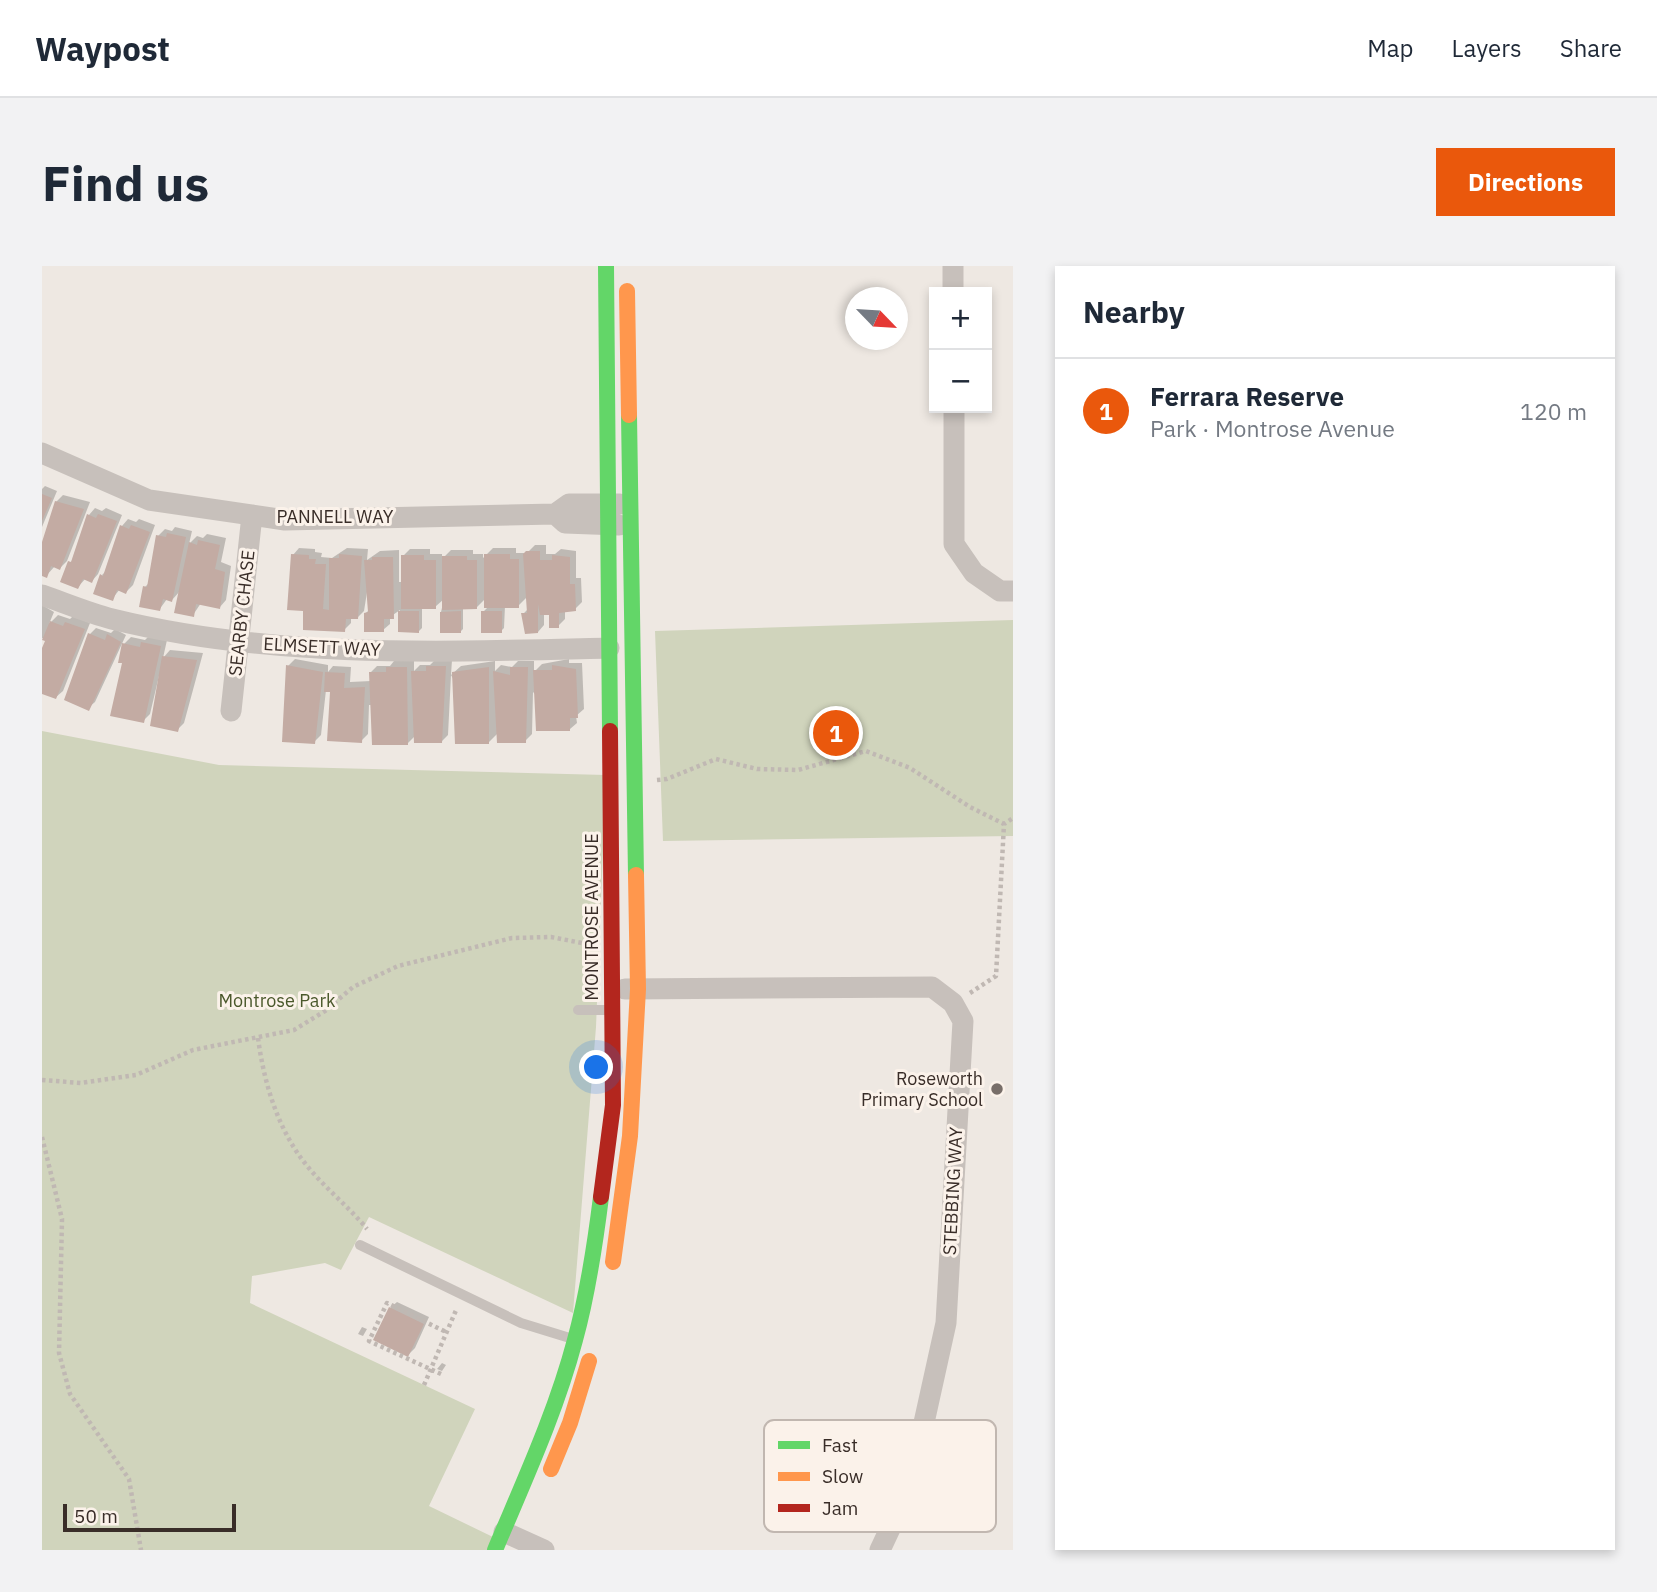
<!DOCTYPE html>
<html lang="en">
<head>
<meta charset="utf-8">
<style>
	:root { --surface:#fff; --page:#f2f2f3; --text:#1f2937; --muted:#747a83; --line:#e0e1e3; --accent:#ea580c }
	body { margin:0; font-family:"IBM Plex Sans",sans-serif; background:var(--page); color:var(--text) }
	.controls { position:absolute; right:21px; top:21px; display:grid; overflow:hidden; border-radius:0px; box-shadow:0 4px 10px #0003 }
	.controls button { width:63px; height:63px; display:grid; place-items:center; padding:0; border:0; border-bottom:2px solid var(--line); background:var(--surface); color:var(--text); font:35px sans-serif }
	.compass { position:absolute; left:803px; top:21px; width:63px; height:63px; border-radius:50%; background:var(--surface); box-shadow:0 4px 10px #0003; rotate:115deg }
	.scale { position:absolute; left:21px; bottom:18px; width:173px; box-sizing:border-box; padding-left:7px; border:4px solid #392d28; border-top:0; font-size:19px; line-height:24px; white-space:nowrap; color:#392d28; -webkit-text-stroke:5px #fbf2ea; paint-order:stroke }
	.you { position:absolute; left:555px; top:802px; width:24px; height:24px; margin:-18px; border:5px solid #fff; border-radius:50%; background:#1a73e8; box-shadow:0 0 0 10px #1a73e833 }
	.badge { display:grid; place-items:center; width:46px; height:46px; border-radius:50%; background:var(--accent); color:#fff; font-size:23px; font-weight:700 }
	.pin { position:absolute; translate:-50% -50%; border:4px solid #fff; box-shadow:0 2px 7px #0006 }
	.list { margin:0; padding:0; list-style:none }
	h2 { display:flex; justify-content:space-between; align-items:center; height:91px; margin:0; padding:0 28px; font-size:30px }
	h2 small { font-size:23px; font-weight:400; color:var(--muted) }
	.list li { display:grid; grid-template-columns:46px 1fr auto; gap:21px; align-items:center; box-sizing:border-box; height:105px; padding:0 28px; border-top:2px solid var(--line) }
	.list b { display:block; font-size:26px; white-space:nowrap }
	.list p { margin:0; font-size:23px; white-space:nowrap; color:var(--muted) }
	.list em { font-size:23px; font-style:normal; color:var(--muted) }
	.map { position:relative; flex:none; width:971px; height:1284px; overflow:hidden; border-radius:0px }
	header { display:flex; align-items:center; gap:42px; box-sizing:border-box; height:98px; padding:0 35px; background:var(--surface); border-bottom:2px solid var(--line) }
	header strong { font-size:33px }
	nav { display:flex; gap:38px; margin-inline-start:auto; font-size:24px }
	.intro { display:flex; align-items:center; justify-content:space-between; box-sizing:border-box; height:168px; padding:0 42px }
	h1 { margin:0; font-size:49px }
	.button { padding:18px 32px; border-radius:0px; background:var(--accent); color:#fff; font-size:24px; font-weight:700 }
	main { display:flex; gap:42px; padding:0 42px }
	aside { flex:1; background:var(--surface); border-radius:0px; box-shadow:0 4px 10px #0003 }
	.map>svg:first-child { display:block }
	.green { fill:#d0d4bc }
	.shadow { fill:#0003 }
	.building { fill:#c3aba3 }
	.lines { fill:none; stroke-linecap:round; stroke-linejoin:round }
	.path { stroke:#c0b8b3; stroke-width:4.5; stroke-dasharray:3.5 3.5; stroke-linecap:butt }
	.lane { stroke:#c7c0bb; stroke-width:10 }
	.street { stroke:#c7c0bb; stroke-width:21 }
	.fast { stroke:#63d668; stroke-width:16 }
	.slow { stroke:#ff974d; stroke-width:16 }
	.jam { stroke:#b3261e; stroke-width:16 }
	.poi-dot { fill:#786e69; stroke:#fbf2ea; stroke-width:2.5 }
	.labels { text-anchor:middle; stroke-width:6; stroke-linejoin:round; paint-order:stroke }
	.street-label { font-size:18px; fill:#392d28; stroke:#fbf2ea }
	.park-label { font-size:18px; fill:#4a582b; stroke:#fbf2ea }
	.poi-label { font-size:18px; fill:#392d28; stroke:#fbf2ea; text-anchor:end }
	.key { fill:#fbf2ea; stroke:#c1b7b0; stroke-width:2 }
	.key-label { font-size:19px; fill:#392d28 }
</style>
</head>
<body>
<header>
<strong>Waypost</strong>
<nav><a>Map</a><a>Layers</a><a>Share</a></nav>
</header>
<div class="intro"><h1>Find us</h1><a class="button">Directions</a></div>
<main>
<div class="map">
<svg width="971" height="1284" viewBox="0 0 971 1284">
	<rect width="100%" height="100%" fill="#eee8e2"/>
	<path class="green" d="M971,354V570L621,575L613,365Z
		M0,465L177,499L564,509L554,761L531,1047L327,951L299,1004L283,997L210,1010L208,1037L433,1143L387,1240L451,1271L445,1284H0Z"/>
	<path class="shadow" d="M3,220L15,225L0,261V223Z
		M21,229L48,236L25,295L18,302L13,300L4,310L0,308V280L14,236Z
		M53,242L60,245L64,242L80,249L56,308L50,315L44,312L36,321L20,315L42,270L47,249Z
		M86,253L94,256L97,253L113,259L91,319L84,326L78,323L70,333L60,309L65,304L80,260Z
		M133,261L150,265L147,278L155,270L161,272L165,268L184,272L179,296L189,300L184,334L178,341L159,337L151,349L138,325L130,334L125,333L117,344L103,321L107,317L116,270L123,263L130,265Z
		M493,279H504V288H513L519,283L534,285V312H539L540,336L533,343L523,345V353L516,360L509,347H502V359L496,366L481,348L487,342L486,330L476,340H463L462,362L459,365L441,346L447,340L444,332L434,342H421V363L418,366L399,346L402,333L393,341H380V362L377,365H358V344L348,351V358L341,364L324,347L327,344L326,320L322,345L315,352L309,351V357L302,364L263,344L251,289L257,282L273,283V286L280,287L279,291L290,292L305,282L326,283L325,294L338,285L357,284V316H361V290L368,283H388V288H400V293L409,284H431V288H441V292L451,282H474V287H485Z
		M0,339L12,346L7,358L16,349L28,353L31,350L48,357L21,425L14,431L0,426V387L5,374L0,372Z
		M54,362L69,367L73,363L84,369L53,436L46,442L48,368Z
		M107,370L125,374L121,392L128,384L161,387L142,457L135,464L117,410L108,448L101,455L82,396V378L89,371L103,374Z
		M253,393L286,399V406L291,400L309,401L308,416L329,415L328,407L335,400H348L352,395H372V405L378,399H388L393,394H410L409,409L419,400L453,395V405L459,399L470,401L476,395H492V406L500,398L527,393V397H540L542,443L534,450L535,457L528,463L491,426L490,468L483,475L456,467L447,476L409,409L406,469L399,476L374,469L366,477L330,439H327L326,468L319,475L289,424H284L279,469L272,476L246,400Z
		M355,1036L387,1051L373,1082L366,1089L348,1042Z
		M320,1061L325,1063L321,1070L316,1068Z
		M400,1097L404,1099L400,1105L395,1103Z"/>
	<path class="building" d="M0,228L10,232L0,255Z
		M13,235L42,243L18,304L9,300L5,312L0,310V276Z
		M45,248L54,252L56,248L75,255L50,317L41,313L36,323L18,316L26,295L29,296Z
		M78,259L87,263L89,259L108,266L84,328L75,324L71,335L51,328L58,308L61,310Z
		M125,267L144,271L130,336L121,333L118,345L97,341L101,320L105,321L114,269L124,271Z
		M156,274L178,279L173,303L183,306L178,343L154,338L152,351L132,347L147,276L155,279Z
		M484,285H498V294H510V289L528,291V318H533L534,345L517,347V362H507V349H498L496,338V367L483,368L479,347H485L481,288Z
		M249,288L267,289V293H274L273,298H284L281,343L287,344V292H297V288L320,290L316,353H304L303,366L261,364V345L245,344Z
		M442,288H468V293H477V342H442Z
		M359,289H382V294H394V343H359Z
		M400,290H425V294H435V343L400,344Z
		M330,291H351L352,353H342V366H322V347L326,346L322,294H330Z
		M356,345H377V367L356,366Z
		M419,345V367H398V346Z
		M439,345H460V367H439Z
		M8,355L21,360L23,356L43,363L14,433L0,428V382L3,375L0,374Z
		M46,367L63,374L65,368L79,376L47,445L22,434Z
		M99,376L119,380L102,457L68,450L80,397H76L80,377L98,381Z
		M120,390L155,394L136,466L108,460Z
		M244,399L281,406L273,478L240,476Z
		M510,399L534,403L536,452H528V465H494L491,404H510Z
		M384,400H404L400,477H372L369,405H384Z
		M344,401H365L366,479H330L327,406H344Z
		M447,401V478H413L410,406Z
		M468,401H486L484,477H455L451,405L468,409Z
		M283,406L303,407L302,422L323,421L320,477L285,475L288,426H282Z
		M347,1041L382,1058L366,1091L331,1074Z"/>
	<g class="lines">
		<path class="path" d="M615,514L625,513L674,493L715,503L756,504L824,485L868,502L928,541L962,558
			M928,727L954,710L962,558L971,552
			M216,772C222,817 236,865 266,901C284,923 307,941 325,963
			M0,814L39,817L94,809L151,784L252,764L283,745L311,721L356,700L470,672L509,671L545,678
			M0,871L20,953L17,1087L28,1128L87,1213L99,1284
			M399,1108L327,1075L345,1037L404,1066
			M382,1119L415,1042"/>
		<path class="lane" d="M536,744H567
			M318,979L479,1057L531,1073"/>
		<path class="street" d="M911,0V26
			M912,142V278L932,307L958,325H971
			M0,187L107,234L243,254L513,248L527,238H578
			M513,248L523,257L577,259
			M0,329C23,337 47,347 70,353C232,393 402,386 567,382
			M189,445L210,249
			M583,723L890,721L911,737L921,755L904,1057L868,1220L838,1284
			M462,1266L502,1284"/>
		<path class="fast" d="M564,0L568,465
			M587,149L594,609
			M453,1284C482,1215 514,1146 533,1074C546,1027 553,979 559,931"/>
		<path class="slow" d="M585,25L587,149
			M571,996L588,870L596,723L594,609
			M509,1203L528,1157L547,1095"/>
		<path class="jam" d="M559,931L571,839L568,465"/>
	</g>
	<circle class="poi-dot" cx="955" cy="823" r="7"/>
	<g class="labels">
		<g class="street-label">
			<text x="293" y="257">PANNELL WAY</text>
			<text transform="translate(200 347) rotate(-84)" y="6">SEARBY CHASE</text>
			<text transform="translate(280 381) rotate(3)" y="6">ELMSETT WAY</text>
			<text transform="translate(550 651) rotate(-90)" y="6">MONTROSE AVENUE</text>
			<text transform="translate(911 925) rotate(-87)" y="6">STEBBING WAY</text>
		</g>
		<g class="park-label">
			<text x="235" y="741">Montrose Park</text>
		</g>
		<g class="poi-label">
			<text x="941" y="819">Roseworth<tspan x="941" dy="21">Primary School</tspan></text>
		</g>
	</g>
	<rect x="722" y="1154" width="232" height="112" rx="10" class="key"/>
	<rect x="736" y="1175" width="32" height="8" fill="#63d668"/>
	<rect x="736" y="1206" width="32" height="9" fill="#ff974d"/>
	<rect x="736" y="1238" width="32" height="8" fill="#b3261e"/>
	<g class="key-label">
		<text x="780" y="1186">Fast</text>
		<text x="780" y="1217">Slow</text>
		<text x="780" y="1249">Jam</text>
	</g>
</svg>
<div class="controls">
<button>+</button>
<button>−</button>
</div>
<svg class="compass" viewBox="-18 -18 36 36"><path d="M0-13l5 13h-10z" fill="#e53935"/><path d="M0 13l5-13h-10z" fill="#747a83"/></svg>
<div class="scale">50 m</div>
<div class="you"></div>
<div class="pin badge" style="left:794px;top:467px">1</div>
</div>
<aside>
<h2>Nearby<small></small></h2>
<ul class="list">
<li><span class="badge">1</span><div><b>Ferrara Reserve</b><p>Park · Montrose Avenue</p></div><em>120 m</em></li>
</ul>
</aside>
</main>
</body>
</html>
